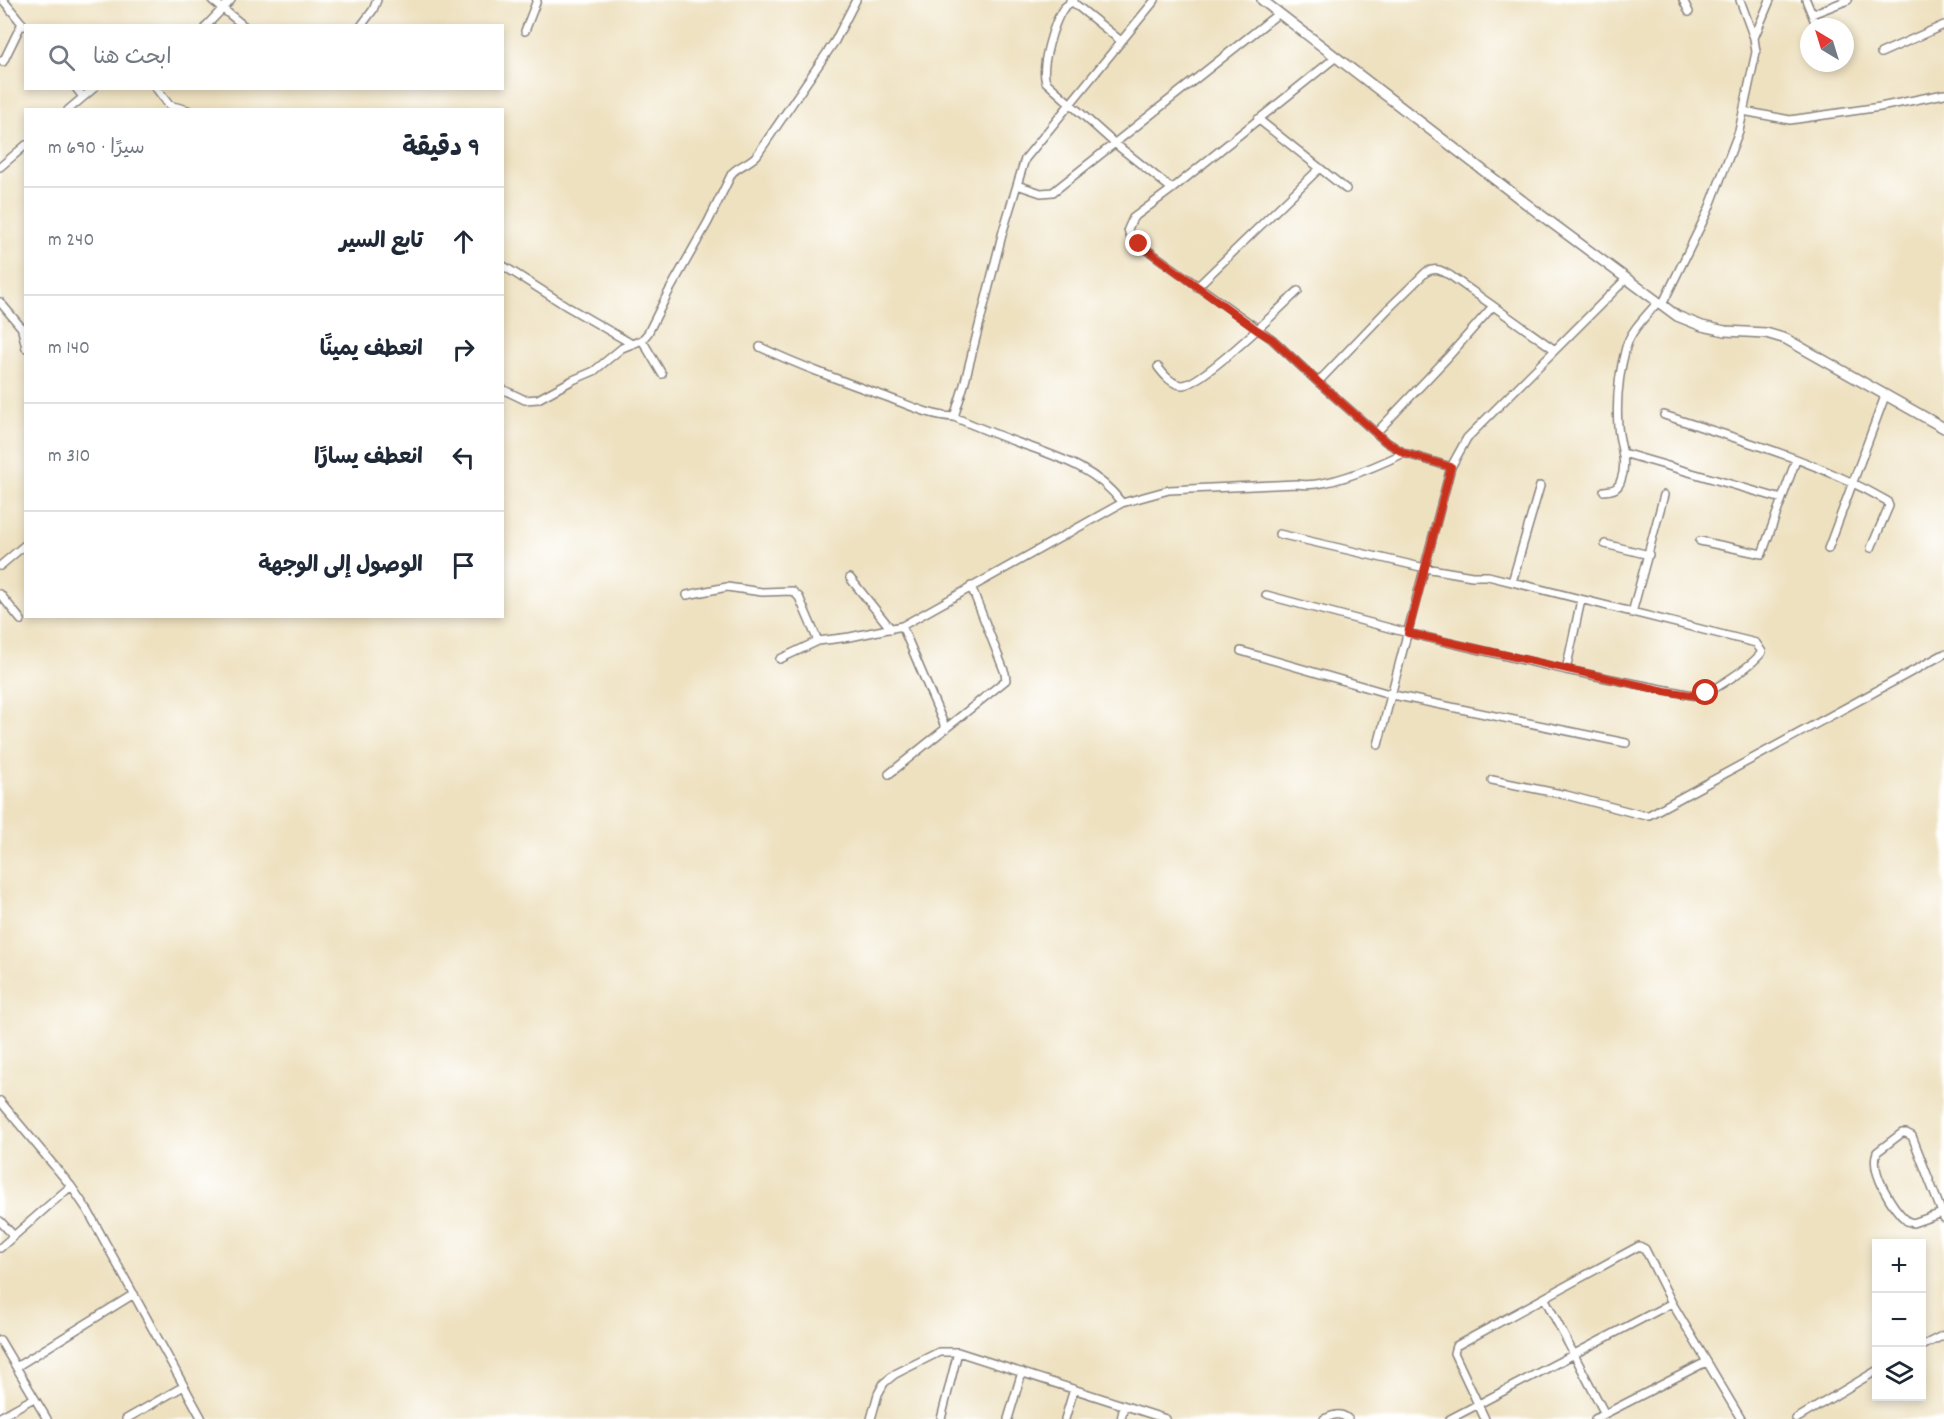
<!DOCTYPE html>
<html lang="ar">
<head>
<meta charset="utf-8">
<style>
	:root { --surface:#fff; --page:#f2f2f3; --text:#1f2937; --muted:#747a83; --line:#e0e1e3 }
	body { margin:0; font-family:Dekko,"Playpen Sans Arabic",sans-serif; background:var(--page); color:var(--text); direction:rtl }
	.controls { position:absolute; right:18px; bottom:18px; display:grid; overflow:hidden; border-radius:0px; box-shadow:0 3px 9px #0003 }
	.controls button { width:54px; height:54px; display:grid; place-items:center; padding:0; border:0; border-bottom:2px solid var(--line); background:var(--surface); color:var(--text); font:30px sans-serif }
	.compass { position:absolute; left:1800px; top:18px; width:54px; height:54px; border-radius:50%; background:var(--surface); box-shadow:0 3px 9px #0003; rotate:322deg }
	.stop { position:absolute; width:18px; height:18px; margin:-14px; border:4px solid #c8321e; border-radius:50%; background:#fff }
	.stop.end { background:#c8321e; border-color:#fff; box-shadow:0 2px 6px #0008 }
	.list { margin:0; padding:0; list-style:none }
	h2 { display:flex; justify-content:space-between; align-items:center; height:78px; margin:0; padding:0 24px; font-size:26px }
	h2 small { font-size:20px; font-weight:400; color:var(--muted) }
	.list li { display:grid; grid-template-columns:39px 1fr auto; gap:18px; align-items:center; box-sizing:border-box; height:108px; padding:0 24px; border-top:2px solid var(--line) }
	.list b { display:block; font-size:22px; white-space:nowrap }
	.list em { font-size:20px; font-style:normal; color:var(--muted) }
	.icon { flex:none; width:33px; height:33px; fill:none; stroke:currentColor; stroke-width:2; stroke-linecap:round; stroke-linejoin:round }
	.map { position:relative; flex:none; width:1944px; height:1419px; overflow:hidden; direction:ltr }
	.search { position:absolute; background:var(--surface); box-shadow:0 3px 9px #0003; left:24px; top:24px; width:480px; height:66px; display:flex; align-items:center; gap:15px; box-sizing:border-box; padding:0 21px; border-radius:0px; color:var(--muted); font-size:22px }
	.panel { position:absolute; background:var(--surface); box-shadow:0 3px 9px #0003; left:24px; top:108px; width:480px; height:510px; border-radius:0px; direction:rtl }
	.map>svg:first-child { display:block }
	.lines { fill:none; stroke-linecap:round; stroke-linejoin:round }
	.minor-casing { stroke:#88827e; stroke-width:10 }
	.tertiary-casing { stroke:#88827e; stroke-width:12 }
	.minor { stroke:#fff; stroke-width:7 }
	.tertiary { stroke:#fff; stroke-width:9 }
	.route { stroke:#c8321e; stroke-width:8 }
</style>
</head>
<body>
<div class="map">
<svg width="1944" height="1419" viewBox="0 0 1944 1419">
	<rect width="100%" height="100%" fill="#fff"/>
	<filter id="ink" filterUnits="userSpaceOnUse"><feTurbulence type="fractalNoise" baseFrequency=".0167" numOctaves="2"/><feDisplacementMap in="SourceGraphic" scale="12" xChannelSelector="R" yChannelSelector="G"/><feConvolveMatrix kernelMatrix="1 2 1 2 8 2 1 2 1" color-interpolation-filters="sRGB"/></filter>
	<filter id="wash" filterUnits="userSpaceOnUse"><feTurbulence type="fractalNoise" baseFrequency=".008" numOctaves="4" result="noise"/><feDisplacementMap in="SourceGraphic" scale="24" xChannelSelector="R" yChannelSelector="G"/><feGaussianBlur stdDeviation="1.35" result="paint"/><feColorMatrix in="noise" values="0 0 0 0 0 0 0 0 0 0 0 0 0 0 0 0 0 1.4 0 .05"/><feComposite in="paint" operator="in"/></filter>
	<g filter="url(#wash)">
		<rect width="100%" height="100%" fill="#eee1c0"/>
	</g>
	<g filter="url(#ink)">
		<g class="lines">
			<defs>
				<path id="minor" d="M3,0L24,26
					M212,0L244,26
					M1070,0L1121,41
					M1074,0C1071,3 1066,5 1063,9C1054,22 1040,67 1046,82L1113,142L1172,189
					M1683,0L1689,12
					M1806,0L1817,27
					M1812,14L1848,0
					M206,26L231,0
					M361,26L373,10L377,0
					M525,31L537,0
					M1754,38L1770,0
					M1881,53L1944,25
					M1336,57L1172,189L1133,218L1128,229L1130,236L1139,244L1272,339L1318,382L1385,441L1404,453L1451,467
					M0,61L3,62L22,23
					M76,88L83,97
					M156,88L169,105L188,110
					M68,110L94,88
					M1743,111L1790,120L1880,107L1944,94
					M1258,119L1346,189
					M0,167L26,145
					M1017,185L1041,193L1053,192L1279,13
					M502,265L568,307L632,344
					M1197,287L1320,168
					M0,302L26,333
					M1662,305L1708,211L1739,131L1756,52L1754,38L1740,0
					M22,330L26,348
					M642,340L662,374
					M760,347C800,366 842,381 884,396C906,404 930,416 954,417L964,385L1003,231L1025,159L1155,0
					M1158,367C1164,375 1172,385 1183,385C1204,383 1280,308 1298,291
					M1318,382L1389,308L1426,272C1436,267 1441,270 1451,276L1555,350
					M502,389L525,400L538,399L573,380L594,371L622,348L642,340L648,333L668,293L708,222L732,173C740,165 750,163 757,155L835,41L856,0
					M1664,415C1740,440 1818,461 1887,501L1889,506L1871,548
					M954,417C975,426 997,435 1019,443C1058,457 1096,468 1122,503
					M1376,433L1448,357L1493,306
					M1623,453L1782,499
					M1604,491C1612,490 1618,490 1621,480C1628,462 1619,444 1618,426C1616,399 1619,373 1626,347C1631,330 1646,316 1658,302
					M1700,541L1762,554L1796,460
					M1605,544L1649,555
					M1828,549L1885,396
					M0,566L26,544
					M850,578L891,629
					M1512,582L1540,486
					M0,594L21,620
					M687,595L727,587L762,592L792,591L799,597L818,641
					M1266,595L1408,633L1566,670L1697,696C1713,692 1753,665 1762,652L1756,643L1488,576H1472L1425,568L1279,534
					M1632,613L1664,495
					M902,626L946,729
					M1241,651L1393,695L1626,743
					M780,659L818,641L850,637L902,626L1122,503L1169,490L1297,484C1326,489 1377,466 1404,453
					M1566,670L1581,600
					M1378,745L1451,467L1467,438L1626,279
					M889,774L1006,680L1005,673L971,586
					M1492,780L1566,795L1642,815H1649L1944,654
					M0,1101L71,1186L88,1211L202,1419
					M1942,1213L1913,1223L1907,1221C1893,1209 1869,1171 1877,1152L1902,1133H1906L1912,1136L1944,1218
					M0,1221L14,1236
					M0,1248L71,1186
					M1545,1299L1605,1414
					M0,1340L47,1419
					M1922,1346L1944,1335
					M16,1367L134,1294
					M0,1417L34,1398
					M126,1419L184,1386
					M871,1419L878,1394L884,1383L895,1374L939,1352H958L1166,1419
					M941,1419L958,1352
					M1008,1419L1022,1372
					M1065,1419L1074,1389
					M1121,1419L1124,1406
					M1324,1419C1333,1415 1340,1412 1348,1419
					M1450,1419L1672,1303
					M1485,1419L1454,1353L1456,1346L1639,1246L1645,1249L1672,1303L1741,1419
					M1595,1419L1706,1362
					M1796,1419L1876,1371"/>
				<path id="tertiary" d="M1262,0L1541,215L1677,316L1702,326L1725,331L1766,333L1786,339L1944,428"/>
			</defs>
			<use href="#minor" class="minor-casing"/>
			<use href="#tertiary" class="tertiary-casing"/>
			<use href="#minor" class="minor"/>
			<use href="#tertiary" class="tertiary"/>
		</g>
	</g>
	<g class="lines" filter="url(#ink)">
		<path class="route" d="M1139,244L1257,330L1272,339L1318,382L1385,441L1404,453L1451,467L1408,633L1665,691L1697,696L1706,693"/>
	</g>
</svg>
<div class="controls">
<button>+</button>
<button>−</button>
<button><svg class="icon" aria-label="layers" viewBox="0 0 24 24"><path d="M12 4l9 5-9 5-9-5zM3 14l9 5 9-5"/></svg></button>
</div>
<svg class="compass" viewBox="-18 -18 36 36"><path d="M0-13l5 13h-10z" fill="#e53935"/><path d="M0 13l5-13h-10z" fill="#747a83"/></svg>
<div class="stop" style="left:1706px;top:693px"></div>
<div class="stop end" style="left:1139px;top:244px"></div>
<div class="search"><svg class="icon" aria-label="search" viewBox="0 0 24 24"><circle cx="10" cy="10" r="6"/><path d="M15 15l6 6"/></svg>ابحث هنا</div>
<section class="panel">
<h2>9 دقيقة<small>سيرًا · 690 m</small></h2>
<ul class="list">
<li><svg class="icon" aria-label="ahead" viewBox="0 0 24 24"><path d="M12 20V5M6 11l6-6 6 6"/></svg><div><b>تابع السير</b></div><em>240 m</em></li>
<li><svg class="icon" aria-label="right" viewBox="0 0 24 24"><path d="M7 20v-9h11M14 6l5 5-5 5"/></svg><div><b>انعطف يمينًا</b></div><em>140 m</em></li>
<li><svg class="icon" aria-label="left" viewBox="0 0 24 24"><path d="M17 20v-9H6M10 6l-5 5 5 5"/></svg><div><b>انعطف يسارًا</b></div><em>310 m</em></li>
<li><svg class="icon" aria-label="arrive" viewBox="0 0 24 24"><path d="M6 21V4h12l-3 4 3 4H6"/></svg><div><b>الوصول إلى الوجهة</b></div></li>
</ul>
</section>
</div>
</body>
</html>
